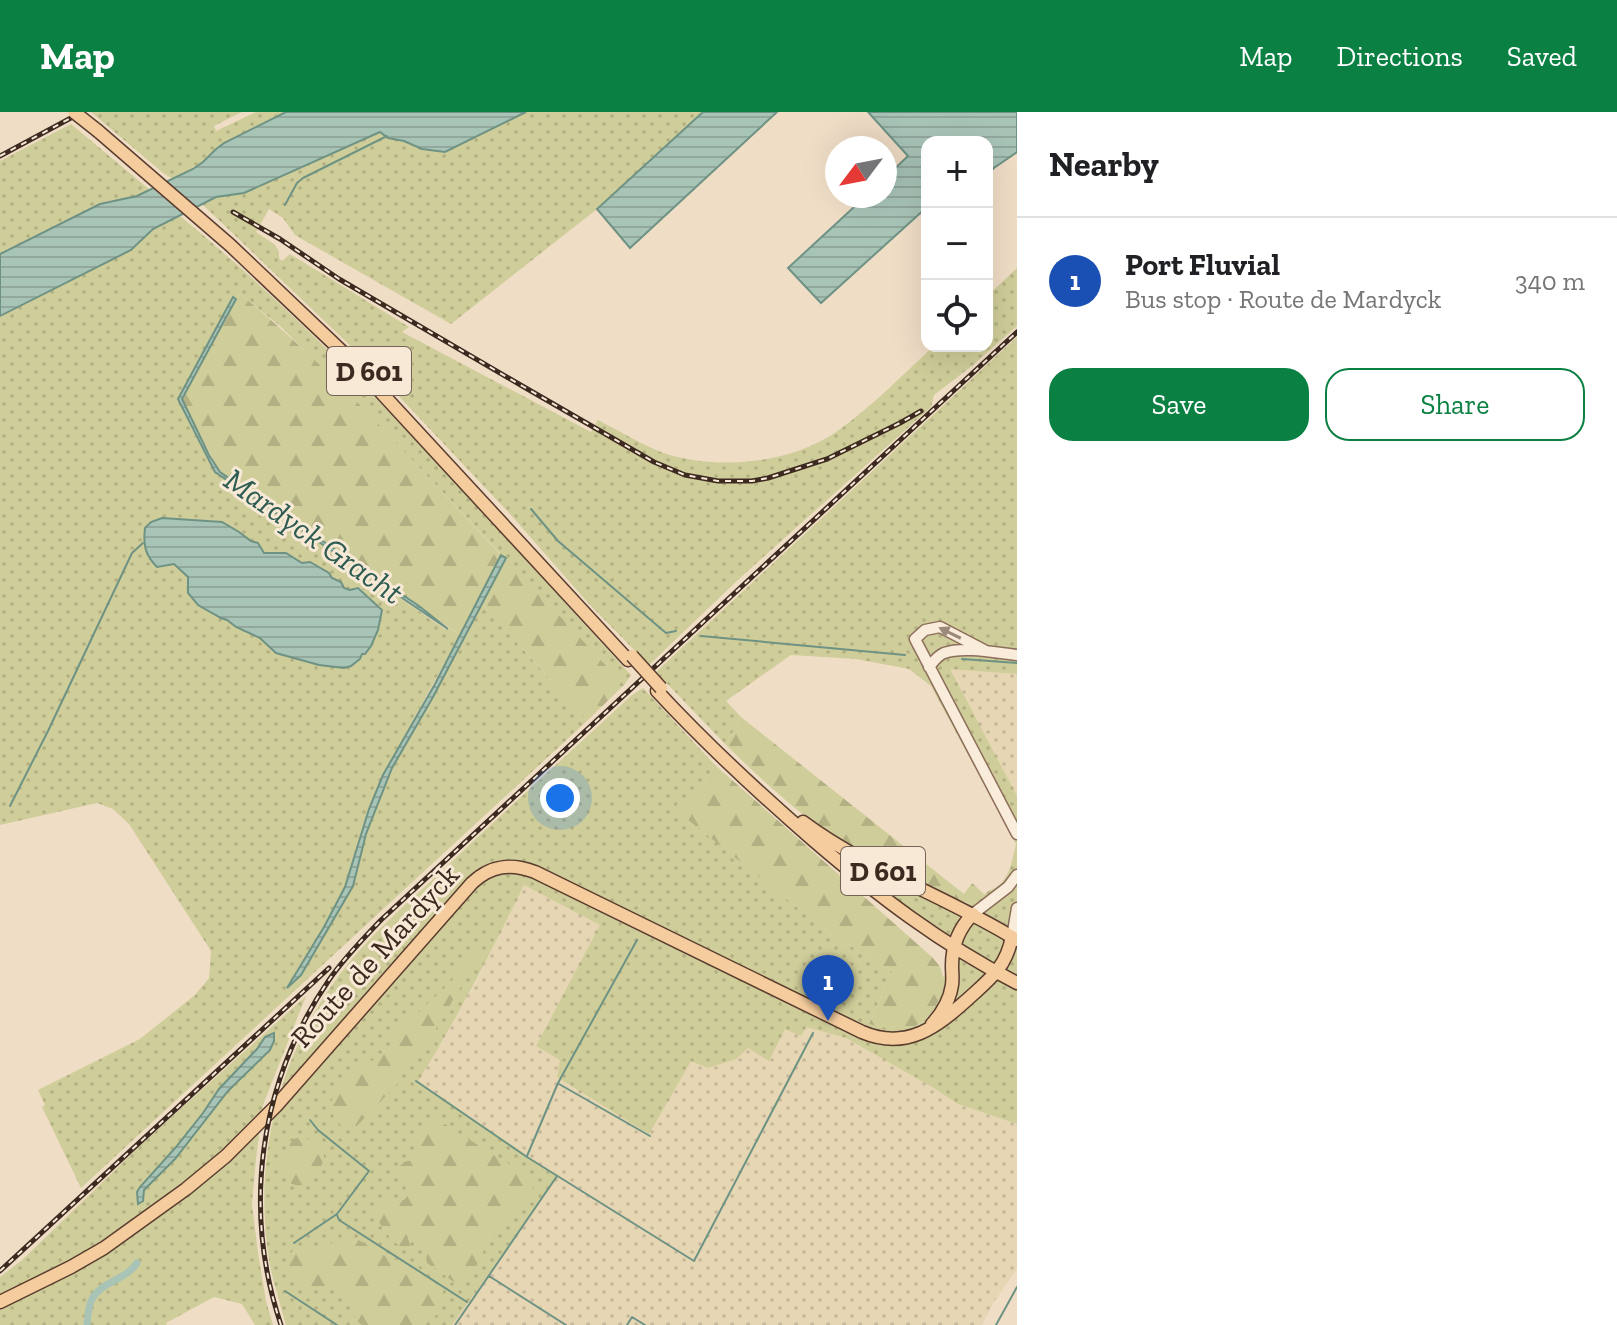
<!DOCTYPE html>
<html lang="en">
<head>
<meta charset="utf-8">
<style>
	:root { --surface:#fff; --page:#f6f6f6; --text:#202124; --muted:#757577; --line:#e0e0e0; --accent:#0b8043 }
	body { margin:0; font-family:"Zilla Slab",serif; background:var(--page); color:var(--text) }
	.controls { position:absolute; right:24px; top:24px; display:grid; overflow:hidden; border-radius:16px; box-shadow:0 8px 32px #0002 }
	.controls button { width:72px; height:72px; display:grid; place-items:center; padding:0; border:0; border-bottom:2px solid var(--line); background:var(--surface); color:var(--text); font:40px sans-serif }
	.compass { position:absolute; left:825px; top:24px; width:72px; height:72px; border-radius:50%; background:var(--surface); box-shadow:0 8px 32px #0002; rotate:238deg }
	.you { position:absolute; left:560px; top:686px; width:28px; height:28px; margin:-20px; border:6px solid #fff; border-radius:50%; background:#1a73e8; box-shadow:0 0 0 12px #1a73e833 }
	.badge { display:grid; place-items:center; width:52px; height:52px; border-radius:50%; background:var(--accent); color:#fff; font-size:26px; font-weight:700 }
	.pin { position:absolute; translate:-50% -66px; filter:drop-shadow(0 2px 4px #0008) }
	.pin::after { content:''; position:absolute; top:42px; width:28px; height:24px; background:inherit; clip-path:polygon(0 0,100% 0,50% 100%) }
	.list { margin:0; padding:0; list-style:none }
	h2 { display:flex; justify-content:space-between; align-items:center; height:104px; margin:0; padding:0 32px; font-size:34px }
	h2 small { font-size:26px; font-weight:400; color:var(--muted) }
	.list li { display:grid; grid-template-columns:52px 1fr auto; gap:24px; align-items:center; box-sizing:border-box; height:128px; padding:0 32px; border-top:2px solid var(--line) }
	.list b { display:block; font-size:30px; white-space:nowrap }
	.list p { margin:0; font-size:26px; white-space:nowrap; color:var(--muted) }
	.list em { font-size:26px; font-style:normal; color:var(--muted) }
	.actions { display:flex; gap:16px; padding:24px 32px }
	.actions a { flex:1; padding:18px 0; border:2px solid var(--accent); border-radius:24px; text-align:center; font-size:28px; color:var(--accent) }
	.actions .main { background:var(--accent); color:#fff }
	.icon { flex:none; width:44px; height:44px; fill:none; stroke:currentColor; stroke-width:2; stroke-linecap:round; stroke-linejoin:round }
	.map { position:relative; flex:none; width:1017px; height:1213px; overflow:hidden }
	header { display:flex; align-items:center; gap:48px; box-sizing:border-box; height:112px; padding:0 40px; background:var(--accent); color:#fff }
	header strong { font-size:38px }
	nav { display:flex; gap:44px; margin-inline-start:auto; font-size:28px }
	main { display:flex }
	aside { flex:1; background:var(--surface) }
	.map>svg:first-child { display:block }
	.farmland { fill:url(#farmland-dots) }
	.green { fill:url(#green-dots) }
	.forest { fill:url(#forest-firs) }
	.water { fill:url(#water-rules); stroke:#6e9384; stroke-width:2 }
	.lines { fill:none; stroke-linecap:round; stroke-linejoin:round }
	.stream { stroke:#6e9384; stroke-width:2 }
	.canal { stroke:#a8c4b7; stroke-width:7 }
	.minor-casing { stroke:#8c6e5b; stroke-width:13 }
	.major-casing { stroke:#5a3d2f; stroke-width:15 }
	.minor { stroke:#faecda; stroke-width:10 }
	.major { stroke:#f4cc9e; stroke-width:12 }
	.rail-casing { stroke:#3c291f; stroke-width:5 }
	.rail { stroke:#f7e9d6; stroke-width:2; stroke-dasharray:6; stroke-linecap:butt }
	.major-bridge-casing { stroke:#5a3d2f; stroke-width:15; stroke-linecap:butt }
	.major-bridge { stroke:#f4cc9e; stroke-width:12 }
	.oneway { fill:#9b8a7c }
	.labels { text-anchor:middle; stroke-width:6; stroke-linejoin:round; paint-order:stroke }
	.shield { fill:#f7e9d6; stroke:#746356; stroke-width:2 }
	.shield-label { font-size:28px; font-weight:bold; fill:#3c291f }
	.street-label { font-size:30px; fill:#3c291f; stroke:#f7e9d6 }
	.water-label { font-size:32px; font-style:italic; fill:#2e5c52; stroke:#f7e9d6 }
</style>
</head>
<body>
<header>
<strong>Map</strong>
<nav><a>Map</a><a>Directions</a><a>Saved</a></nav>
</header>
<main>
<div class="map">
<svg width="1017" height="1213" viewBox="0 0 1017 1213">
	<defs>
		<pattern id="farmland-dots" width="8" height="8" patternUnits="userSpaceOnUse" patternTransform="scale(2)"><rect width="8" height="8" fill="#e6d6b3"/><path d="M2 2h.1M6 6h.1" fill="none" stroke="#c6b89a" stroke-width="1.8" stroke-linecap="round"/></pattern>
		<pattern id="green-dots" width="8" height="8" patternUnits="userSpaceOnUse" patternTransform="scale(2)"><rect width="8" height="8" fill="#cfcd99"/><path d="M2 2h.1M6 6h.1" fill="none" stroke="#b3b083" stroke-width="1.8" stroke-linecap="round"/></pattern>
		<pattern id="forest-firs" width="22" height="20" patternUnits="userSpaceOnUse" patternTransform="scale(2)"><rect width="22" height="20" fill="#cfcd99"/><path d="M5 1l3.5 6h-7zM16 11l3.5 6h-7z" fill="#b3b083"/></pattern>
		<pattern id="water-rules" width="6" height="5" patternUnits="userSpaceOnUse" patternTransform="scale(2)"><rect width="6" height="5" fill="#a8c4b7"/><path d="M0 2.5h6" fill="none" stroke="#92a89d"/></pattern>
	</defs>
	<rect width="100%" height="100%" fill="#f0ddc6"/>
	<path class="farmland" d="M949,556L1017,562V684L990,634Z
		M524,773L601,813L536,933L560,948H691L748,936L785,917L806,914L846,926L932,975L958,992L1017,1012V1157L994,1190L982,1213H452L492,1156L417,969L446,924L479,864Z"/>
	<path class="green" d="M91,0H242L214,14L216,19L256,0H286L224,31L215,38L203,50L173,67L163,61Z
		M526,0H703L597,97L451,212L300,126L295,123L283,106L269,97L256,120L274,132L279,139V146L282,149L290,142L409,215L402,220L591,320L598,308C618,318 649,337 670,343C722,358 791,351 836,320C872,295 902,263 934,234H987V184L1017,156V214L973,253L934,283L931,295L740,466L649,553L590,493L510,402L361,244L202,92L216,85L244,81L380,19L388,26L404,29L422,37L445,40Z
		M71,12L150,78L132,86L108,89L100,92L0,142V49Z
		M180,104C346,240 486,406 631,563L624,573L369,302L280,214L240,182L236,186H233L178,287L193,319L215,360L445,517L449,516L460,523L383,663L369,697L345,774L324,815L289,872L301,863L353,774L366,722L392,656L433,585L482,491L587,609L81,1076L42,995L45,993L38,978L140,927L195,883L209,866L211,839L129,712L113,697L97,691L0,713V204L131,138L153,117Z
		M1017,225V562L950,557L1017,684V820L1005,812L964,791C981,792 975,789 986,781C989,778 994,777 998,774C1011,763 1012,748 1016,732L931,574L909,557L856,547L791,543L726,589L741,605L726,633L656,560Z
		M643,576L715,653L699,679L673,695L829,821L892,859L869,912L917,914L930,904L938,890L943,865L958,847L1017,876V1012L958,992L932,975L846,926L806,915L801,924L785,917L769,949L748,936L736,947L708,956L691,949L649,1022L557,965L560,948L536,934L600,813L524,773C491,840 458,906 418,969L558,1065L452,1213H286C280,1192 273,1170 269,1148C252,1041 282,930 352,847C380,814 413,786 444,757C506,698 569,641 632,583Z
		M838,738L942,792L1017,835V866L878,779L836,741Z
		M306,884L263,993L256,1047L252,1092L258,1141L266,1189L273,1213H255L242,1192L214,1185L166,1211L167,1213H0V1165L22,1148L145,1029Z"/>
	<path class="forest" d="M240,182C336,260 417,354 501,443L460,523L220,360L183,292L182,285L236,186Z
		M506,446L624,573L587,609L482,491Z
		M741,605L964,782L972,771L984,782C976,797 963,790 950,784C910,764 867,746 829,721C791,696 758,664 726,633Z
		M715,653L932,845C936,850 941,854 942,861C947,883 930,912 907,917C894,919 882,915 869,912L892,859L829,821L672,695L699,679Z
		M470,840H477L480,842L423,939L411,949L402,953L401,968L353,1018H346C340,1012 332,1006 331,997C327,978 373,943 391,941V929L397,920L451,870Z
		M430,1008L443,1011L503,1049L530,1061L533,1065V1077L508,1113L490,1126L476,1155L467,1161L464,1167L458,1170H454L427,1151L424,1129L409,1119L407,1122L411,1138L408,1139C392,1132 375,1110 375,1093L379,1089L404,1088L408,1083L399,1055L404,1050L417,1047L419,1017Z
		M296,1026C304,1027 316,1026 321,1032C331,1043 316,1071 302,1073C276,1077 277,1037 296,1026Z
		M343,1124C358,1124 370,1136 383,1143C395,1149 408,1149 419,1156C428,1162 433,1171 443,1177V1184L440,1200L424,1213H362C350,1205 355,1189 343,1182C329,1175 312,1178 299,1172C293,1169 290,1165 288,1158C284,1147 291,1137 302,1134C309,1133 315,1137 321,1136C328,1135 337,1127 343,1124Z"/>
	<path class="water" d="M286,0H526L445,40L422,37L404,29L388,26L380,20L244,81L216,85L153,117L131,138L0,204V142L100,92L137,84L193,57L203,50L215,38L224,31Z
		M703,0H777L630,136L597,97Z
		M868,0H1017V40L994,56L987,63V30H927V95L821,191L788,156L866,84H885V66L908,44Z
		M233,185L236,187L182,287L209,343L220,360L419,494L448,517L215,360L213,356L178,287Z
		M162,406L222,410L239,420L251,429L258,431L264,441H286L302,451L310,450L329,461L332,466L341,470L344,476L350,478L358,476L382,498L378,518L371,534L365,542H362L360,547L351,554L344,556L319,553L276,541L260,526L236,515L227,508L221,506L198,493L188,481V465L174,452L157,455C145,443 143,433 145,416L151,410Z
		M501,443L506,446L433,585L392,656L366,722L353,774L301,863L287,876L324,815L345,775L369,697L383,663L435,572Z
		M274,921V929L270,938L228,979L175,1047L144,1078L143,1089L138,1092L137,1080L140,1075L176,1035L203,1001L219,977L257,937L265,925Z"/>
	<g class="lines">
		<path class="stream" d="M285,93L297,71L303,66L387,24
			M531,397L558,429L666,521L676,519
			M701,524L905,543
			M962,547L1017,551
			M10,694L48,619L132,441L143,431
			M416,969L527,1045L694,1149L813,921
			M559,972L650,1024
			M527,1044L558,971L637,828
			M337,1103L339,1108L467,1190
			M294,1131L337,1102L369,1059L318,1018L310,1008
			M489,1164L566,1213
			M285,1179L337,1213
			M455,1213L557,1064
			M627,1213L632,1205L645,1213
			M996,1213L1017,1175"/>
		<path class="canal" d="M87,1213C88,1205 88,1194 92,1187C101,1170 126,1168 137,1151"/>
		<defs>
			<path id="minor" d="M986,539L940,515L925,518L915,527L1017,722
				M929,555C934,549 937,544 944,541C963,534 997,541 1017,543
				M973,802L1008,775L1017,763
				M1012,825L1017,796"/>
			<path id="major" d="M98,19L230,133L352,249L628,548
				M657,579C706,632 758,680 812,727C877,783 941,832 1017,871
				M803,710C869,759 948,785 1017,828
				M932,912C942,901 950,887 952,873C953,866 952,860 952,854C952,834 959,816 973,802
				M0,1190L71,1155L104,1136L186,1077L226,1044L276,994L472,771C491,753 511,751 535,760L862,920C907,939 937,915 969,886C991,866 1006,855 1012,825"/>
		</defs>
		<use href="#minor" class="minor-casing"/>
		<use href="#major" class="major-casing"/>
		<use href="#minor" class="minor"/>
		<use href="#major" class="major"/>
		<defs>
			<path id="rail" d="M0,44L82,0
				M233,100L280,127L339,167L524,275L654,350L685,363L718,369H752L768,366L827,347L900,311L921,299
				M0,1159L329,856
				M281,1213C242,1097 259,970 329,868C344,846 363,827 381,808L1017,220"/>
		</defs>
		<use href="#rail" class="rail-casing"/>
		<use href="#rail" class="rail"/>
		<defs>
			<path id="major-bridge" d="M74,0L98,19
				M632,544L661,576"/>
		</defs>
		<use href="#major-bridge" class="major-bridge-casing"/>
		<use href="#major-bridge" class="major-bridge"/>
	</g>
	<defs><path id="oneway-solid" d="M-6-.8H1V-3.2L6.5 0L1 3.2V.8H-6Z" transform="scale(2)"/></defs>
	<use class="oneway" href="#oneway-solid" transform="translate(950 521) rotate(-154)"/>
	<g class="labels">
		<g class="shield">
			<rect x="327" y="235" width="84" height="48" rx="6"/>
			<rect x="841" y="735" width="84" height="48" rx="6"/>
		</g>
		<g class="shield-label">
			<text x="369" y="269">D 601</text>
			<text x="883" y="769">D 601</text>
		</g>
		<g class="street-label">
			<text transform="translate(375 844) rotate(-48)" y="10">Route de Mardyck</text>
		</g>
		<g class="water-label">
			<text transform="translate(314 424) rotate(35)" y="11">Mardyck Gracht</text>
		</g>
	</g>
</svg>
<div class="controls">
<button>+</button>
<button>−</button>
<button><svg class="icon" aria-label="locate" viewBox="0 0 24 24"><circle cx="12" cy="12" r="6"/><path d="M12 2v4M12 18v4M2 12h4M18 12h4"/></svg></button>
</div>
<svg class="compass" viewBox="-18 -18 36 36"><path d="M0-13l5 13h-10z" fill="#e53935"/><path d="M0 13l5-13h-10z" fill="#757577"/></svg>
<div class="you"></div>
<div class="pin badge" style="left:828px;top:909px;background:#1a4fb4">1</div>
</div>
<aside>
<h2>Nearby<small></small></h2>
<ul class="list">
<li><span class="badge" style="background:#1a4fb4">1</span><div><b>Port Fluvial</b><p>Bus stop · Route de Mardyck</p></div><em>340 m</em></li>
</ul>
<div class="actions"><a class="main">Save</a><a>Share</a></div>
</aside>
</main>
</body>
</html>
